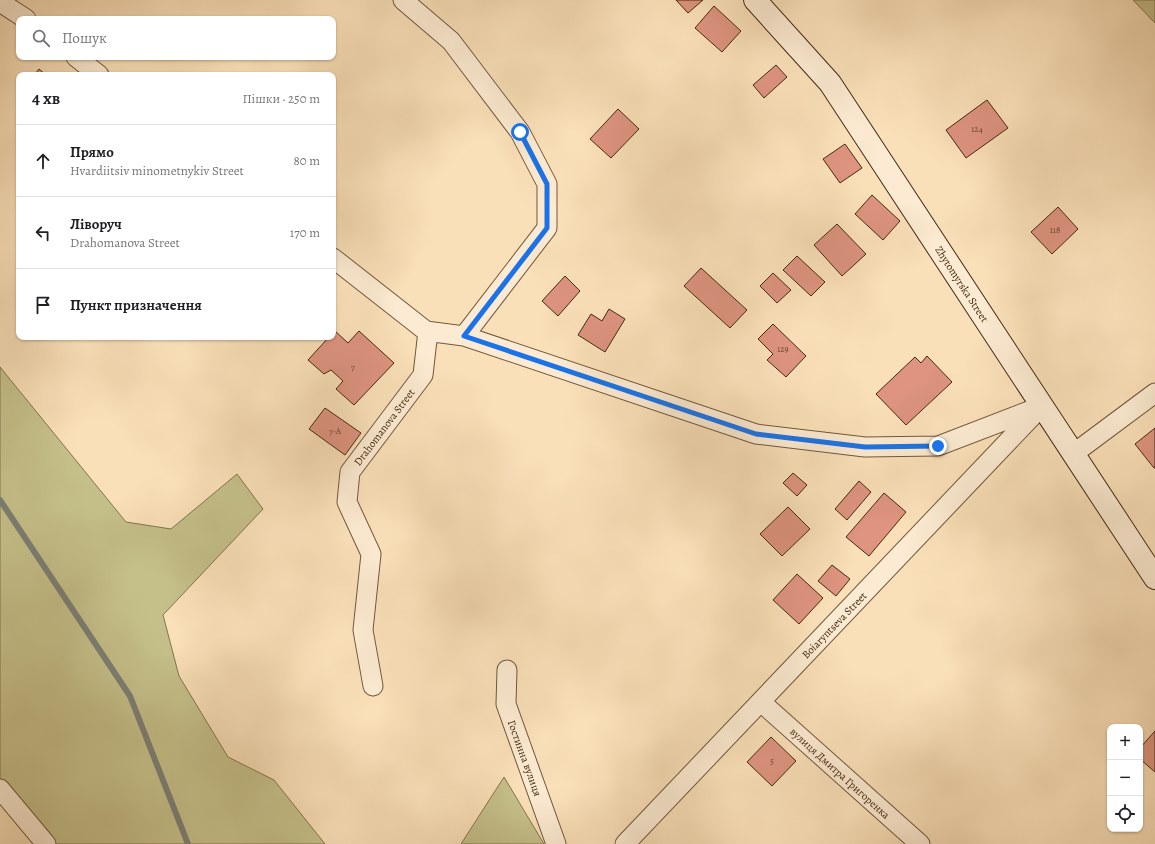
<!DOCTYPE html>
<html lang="uk">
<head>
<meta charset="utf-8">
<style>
	:root { --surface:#fff; --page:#f6f6f6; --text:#202124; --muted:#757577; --line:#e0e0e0 }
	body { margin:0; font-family:Alegreya,serif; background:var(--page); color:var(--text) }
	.controls { position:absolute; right:12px; bottom:12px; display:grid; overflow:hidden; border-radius:8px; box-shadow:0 1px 3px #0004 }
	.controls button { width:36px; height:36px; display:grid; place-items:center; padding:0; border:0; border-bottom:1px solid var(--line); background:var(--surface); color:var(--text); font:20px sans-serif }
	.stop { position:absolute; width:12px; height:12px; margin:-9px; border:3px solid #1a73e8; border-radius:50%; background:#fff }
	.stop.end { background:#1a73e8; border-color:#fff; box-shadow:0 1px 4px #0008 }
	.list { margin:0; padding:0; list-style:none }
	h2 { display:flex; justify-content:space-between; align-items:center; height:52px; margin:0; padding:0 16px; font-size:17px }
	h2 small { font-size:13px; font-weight:400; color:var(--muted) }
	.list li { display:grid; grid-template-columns:26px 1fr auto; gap:12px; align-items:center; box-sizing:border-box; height:72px; padding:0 16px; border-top:1px solid var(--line) }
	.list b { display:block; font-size:15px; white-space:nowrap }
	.list p { margin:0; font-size:13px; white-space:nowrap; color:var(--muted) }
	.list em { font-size:13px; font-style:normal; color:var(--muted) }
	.icon { flex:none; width:22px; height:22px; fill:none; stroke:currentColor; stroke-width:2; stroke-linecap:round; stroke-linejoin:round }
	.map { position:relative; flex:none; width:1155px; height:844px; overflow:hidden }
	.search { position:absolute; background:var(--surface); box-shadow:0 1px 3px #0004; left:16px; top:16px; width:320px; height:44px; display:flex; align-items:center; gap:10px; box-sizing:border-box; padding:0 14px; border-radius:8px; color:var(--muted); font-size:15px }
	.panel { position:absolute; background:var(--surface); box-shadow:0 1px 3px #0004; left:16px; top:72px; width:320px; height:268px; border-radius:8px }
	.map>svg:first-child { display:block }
	.green { fill:#c5c08a; stroke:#84744e }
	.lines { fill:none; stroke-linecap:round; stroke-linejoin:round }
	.stream { stroke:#7c8076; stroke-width:6 }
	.building { fill:#de9480; stroke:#442911 }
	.minor-casing { stroke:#72573b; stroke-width:21 }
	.secondary-casing { stroke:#442911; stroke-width:24 }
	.minor { stroke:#fcebd2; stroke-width:19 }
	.secondary { stroke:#fcebd2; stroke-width:22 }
	.route { stroke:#1a73e8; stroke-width:5 }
	.labels { text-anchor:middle; stroke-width:4; stroke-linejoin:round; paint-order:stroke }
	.number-label { font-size:9px; fill:#6a442d }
	.street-label { font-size:11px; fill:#442911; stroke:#fcebd2 }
</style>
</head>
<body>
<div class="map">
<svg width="1155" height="844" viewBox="0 0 1155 844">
	<rect width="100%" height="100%" fill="#fae0b9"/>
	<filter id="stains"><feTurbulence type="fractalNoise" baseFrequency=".005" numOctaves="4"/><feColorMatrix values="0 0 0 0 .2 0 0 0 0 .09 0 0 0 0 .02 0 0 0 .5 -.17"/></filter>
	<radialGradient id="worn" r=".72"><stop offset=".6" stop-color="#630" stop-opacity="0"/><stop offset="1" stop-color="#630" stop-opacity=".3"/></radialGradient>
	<path class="green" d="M1133,0H1155V23Z
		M0,367L126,522L171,529L237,474L263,509L163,615L179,676L228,757L274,780L325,844H46L0,789Z
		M504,777L544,844H461Z"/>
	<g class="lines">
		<path class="stream" d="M0,500L130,696L188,844"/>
	</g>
	<path class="building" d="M676,0H703L688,13Z
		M714,6L741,31L722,52L695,28Z
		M776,65L787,77L764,98L753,85Z
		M39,69L46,75H34Z
		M987,100L1008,128L966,158L946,130Z
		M618,109L639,129L611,158L590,139Z
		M845,144L862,168L840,183L823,159Z
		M872,195L900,221L883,240L855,214Z
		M1058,207L1078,229L1052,254L1031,232Z
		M837,224L866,254L842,276L814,245Z
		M797,256L825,282L811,296L783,270Z
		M701,268L747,310L730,328L684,286Z
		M773,273L791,290L777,303L760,286Z
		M565,276L580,291L558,316L542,301Z
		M609,309L625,319L605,352L578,335L591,314L602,321Z
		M773,324L806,356L786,377L767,360L773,354L758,339Z
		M335,331L348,343L359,331L394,363L354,405L336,389L343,381L331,370L324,374L308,360L329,337H333V333Z
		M927,356L952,382L906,425L876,394L915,357L921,363Z
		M325,408L361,433L345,455L309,429Z
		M1155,428V468H1154L1135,444Z
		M793,473L807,485L797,496L783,483Z
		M859,481L871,492L847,520L835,509Z
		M884,493L906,512L869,556L846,537Z
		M788,507L810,529L782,556L760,534Z
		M832,565L850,579L836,596L818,581Z
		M797,574L823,598L799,624L773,600Z
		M1155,731V772L1140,759V748Z
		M771,737L796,761L772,786L747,762Z"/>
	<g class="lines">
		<defs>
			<path id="minor" d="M403,0L451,41L520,132L547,184V228L464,336
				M0,2L26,19
				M76,57L99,75
				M333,258L426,331L464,336L756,434L865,447L938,446L1042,406
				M1073,454L1155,393
				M507,670L506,704L556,844
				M373,686L363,630L371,554L347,502L350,472L423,375L428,331
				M761,702L920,844
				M0,789L46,844
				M625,844L1038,410"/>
			<path id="secondary" d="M755,0L830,83L1155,578"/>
		</defs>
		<use href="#minor" class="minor-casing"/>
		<use href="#secondary" class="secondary-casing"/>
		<use href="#minor" class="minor"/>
		<use href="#secondary" class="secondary"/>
	</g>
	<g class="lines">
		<path class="route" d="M520,132L547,184V228L464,336L756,434L865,447L938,446"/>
	</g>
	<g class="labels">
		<g class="number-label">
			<text x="977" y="132">124</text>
			<text x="1055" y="233">118</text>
			<text x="783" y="352">129</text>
			<text x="353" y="370">7</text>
			<text x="335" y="434">7-А</text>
			<text x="772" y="764">5</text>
		</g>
		<g class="street-label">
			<text transform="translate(962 284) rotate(57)" y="4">Zhytomyrska Street</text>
			<text transform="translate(384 427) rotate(-53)" y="4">Drahomanova Street</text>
			<text transform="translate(834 625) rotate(-46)" y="4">Boiaryntseva Street</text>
			<text transform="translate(525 758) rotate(70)" y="4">Гостинна вулиця</text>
			<text transform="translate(840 773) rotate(42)" y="4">вулиця Дмитра Григоренка</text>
		</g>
	</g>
	<rect width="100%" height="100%" filter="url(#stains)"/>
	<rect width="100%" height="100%" fill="url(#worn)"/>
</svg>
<div class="controls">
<button>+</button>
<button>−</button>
<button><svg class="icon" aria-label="locate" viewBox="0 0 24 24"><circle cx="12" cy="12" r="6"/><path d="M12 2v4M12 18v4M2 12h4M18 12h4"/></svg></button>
</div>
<div class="stop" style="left:520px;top:132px"></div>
<div class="stop end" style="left:938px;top:446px"></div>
<div class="search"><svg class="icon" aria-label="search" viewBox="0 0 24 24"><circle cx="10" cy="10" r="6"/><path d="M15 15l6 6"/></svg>Пошук</div>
<section class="panel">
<h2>4 хв<small>Пішки · 250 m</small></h2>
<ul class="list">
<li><svg class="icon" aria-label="ahead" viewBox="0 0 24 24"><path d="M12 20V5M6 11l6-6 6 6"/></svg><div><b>Прямо</b><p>Hvardiitsiv minometnykiv Street</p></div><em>80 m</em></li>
<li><svg class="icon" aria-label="left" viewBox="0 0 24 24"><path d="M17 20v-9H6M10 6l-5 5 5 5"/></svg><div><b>Ліворуч</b><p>Drahomanova Street</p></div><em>170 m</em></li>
<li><svg class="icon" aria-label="arrive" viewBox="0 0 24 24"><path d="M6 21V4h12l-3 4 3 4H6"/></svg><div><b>Пункт призначення</b></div></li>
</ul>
</section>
</div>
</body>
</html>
